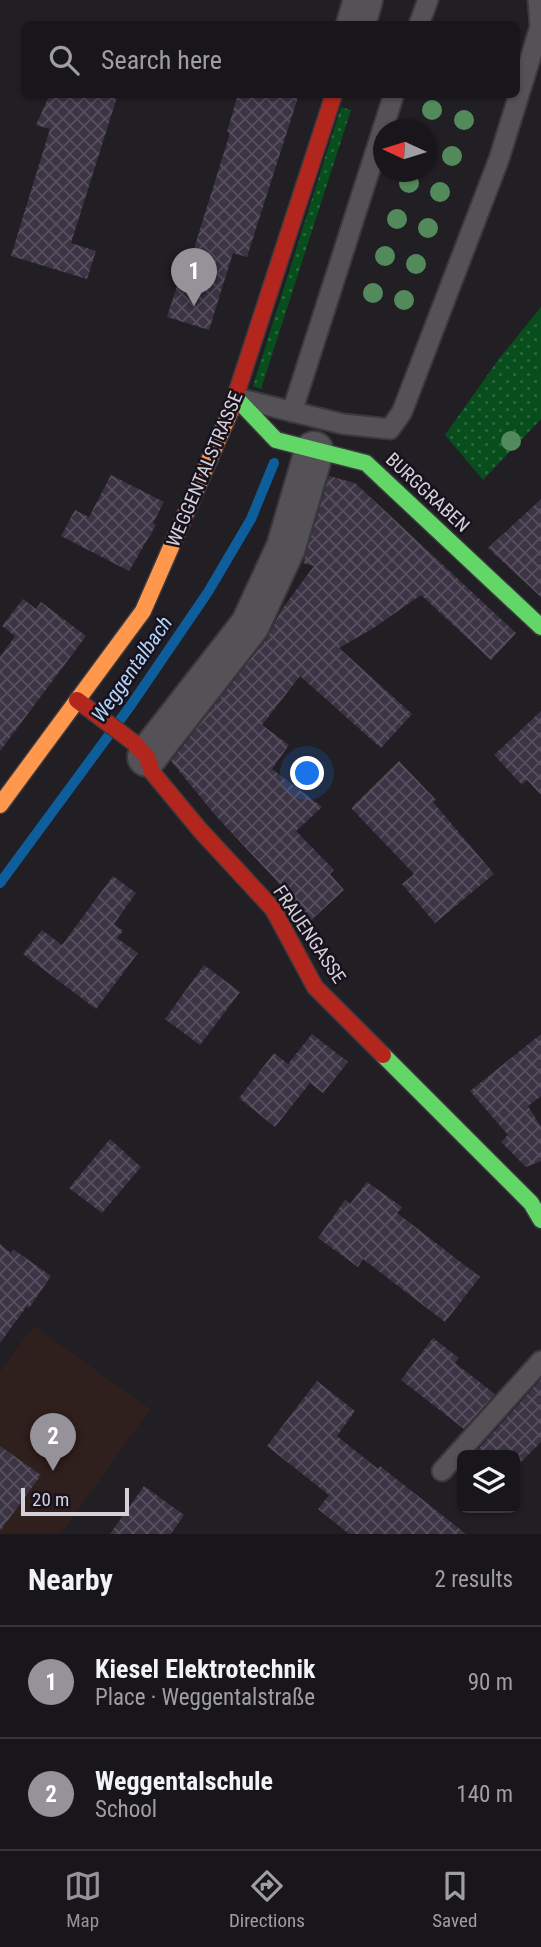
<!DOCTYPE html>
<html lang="en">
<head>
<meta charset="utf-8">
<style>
	:root { --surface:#19161b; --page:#262328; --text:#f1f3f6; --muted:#9f9fa3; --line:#37353a; --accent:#96929a }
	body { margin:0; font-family:"Roboto Condensed",sans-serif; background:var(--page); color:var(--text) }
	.controls { position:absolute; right:21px; bottom:21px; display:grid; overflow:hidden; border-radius:10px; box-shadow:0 2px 5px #0004 }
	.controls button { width:63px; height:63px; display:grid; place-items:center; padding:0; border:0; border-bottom:2px solid var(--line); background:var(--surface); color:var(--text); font:35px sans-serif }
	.compass { position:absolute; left:373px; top:119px; width:63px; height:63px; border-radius:50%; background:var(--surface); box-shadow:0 2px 5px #0004; rotate:274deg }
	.scale { position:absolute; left:21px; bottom:18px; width:108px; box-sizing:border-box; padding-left:7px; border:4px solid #d5d1d9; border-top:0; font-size:19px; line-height:24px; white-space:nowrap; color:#d5d1d9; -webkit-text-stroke:5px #17121d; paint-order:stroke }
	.you { position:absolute; left:308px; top:774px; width:24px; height:24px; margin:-18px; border:5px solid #fff; border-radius:50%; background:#1a73e8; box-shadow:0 0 0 10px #1a73e833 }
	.badge { display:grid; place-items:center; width:46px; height:46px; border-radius:50%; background:var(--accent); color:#fff; font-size:23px; font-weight:700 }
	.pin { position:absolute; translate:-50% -58px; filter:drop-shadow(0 2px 4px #0008) }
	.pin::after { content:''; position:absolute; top:37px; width:24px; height:21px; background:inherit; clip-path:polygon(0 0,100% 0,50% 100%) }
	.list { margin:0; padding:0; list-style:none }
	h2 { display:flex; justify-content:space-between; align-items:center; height:91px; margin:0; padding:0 28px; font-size:30px }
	h2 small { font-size:23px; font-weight:400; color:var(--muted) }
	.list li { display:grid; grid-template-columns:46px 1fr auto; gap:21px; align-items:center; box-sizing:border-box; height:112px; padding:0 28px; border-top:2px solid var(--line) }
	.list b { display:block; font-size:26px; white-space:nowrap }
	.list p { margin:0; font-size:23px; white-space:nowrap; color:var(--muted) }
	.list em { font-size:23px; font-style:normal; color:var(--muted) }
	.icon { flex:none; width:38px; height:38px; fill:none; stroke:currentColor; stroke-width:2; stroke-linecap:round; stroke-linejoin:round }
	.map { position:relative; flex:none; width:541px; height:1534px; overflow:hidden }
	.search { position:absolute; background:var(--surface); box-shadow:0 2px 5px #0004; left:21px; right:21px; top:21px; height:77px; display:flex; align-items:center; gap:18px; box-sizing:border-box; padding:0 24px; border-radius:10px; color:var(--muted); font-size:26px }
	.sheet { height:315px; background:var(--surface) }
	nav { display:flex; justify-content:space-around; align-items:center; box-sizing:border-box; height:98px; border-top:2px solid var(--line); background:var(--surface); font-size:19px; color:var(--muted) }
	nav a { display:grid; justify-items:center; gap:4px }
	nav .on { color:var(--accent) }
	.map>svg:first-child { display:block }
	.education { fill:#30201d }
	.grass { fill:url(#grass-dots) }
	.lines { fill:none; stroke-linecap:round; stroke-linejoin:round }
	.stream { stroke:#0d5e9a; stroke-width:10 }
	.building { fill:url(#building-cross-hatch) }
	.lane-casing { stroke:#3b383e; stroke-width:23 }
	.street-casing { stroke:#3b383e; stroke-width:42 }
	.fast-casing { stroke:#3b383e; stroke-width:19 }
	.slow-casing { stroke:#3b383e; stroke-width:19 }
	.jam-casing { stroke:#3b383e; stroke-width:19 }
	.lane { stroke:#545257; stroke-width:19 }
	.street { stroke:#545257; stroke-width:38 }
	.fast { stroke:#63d668; stroke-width:16 }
	.slow { stroke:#ff974d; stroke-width:16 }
	.jam { stroke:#b3261e; stroke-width:16 }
	.tree { fill:#528a5b }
	.labels { text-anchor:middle; stroke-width:5; stroke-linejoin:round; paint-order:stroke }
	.street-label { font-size:19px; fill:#d5d1d9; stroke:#17121d }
	.water-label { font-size:21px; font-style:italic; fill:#b1d5f9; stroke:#17121d }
</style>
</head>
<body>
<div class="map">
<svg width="541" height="1534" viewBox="0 0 541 1534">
	<defs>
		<pattern id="grass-dots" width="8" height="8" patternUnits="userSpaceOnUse" patternTransform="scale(1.75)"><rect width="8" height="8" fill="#084e1d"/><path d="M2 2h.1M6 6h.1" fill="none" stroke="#2b663d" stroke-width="1.8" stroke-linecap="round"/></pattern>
		<pattern id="building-cross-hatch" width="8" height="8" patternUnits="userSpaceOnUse" patternTransform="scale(1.75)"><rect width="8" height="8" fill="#3c3344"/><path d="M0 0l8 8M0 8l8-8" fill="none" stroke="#57505e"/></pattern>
	</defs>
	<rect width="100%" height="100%" fill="#211e24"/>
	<path class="education" d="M34,1326L150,1409L61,1534H0V1372Z"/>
	<path class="grass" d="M341,107L351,110L261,389L253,386Z
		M541,307V419L483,480L445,435L498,360Z"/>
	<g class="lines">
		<path class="stream" d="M0,883L131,705L208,592L251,519L274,463"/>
	</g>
	<path class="building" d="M50,94H118L71,243L96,251L87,279L11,256L50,129L36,125Z
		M238,94H299L247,257L233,253L209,330L167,317L182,270L187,271L230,133L227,132Z
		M111,475L164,502L153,523L156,525L129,571L61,536L75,510L89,517Z
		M329,476L355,483L516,633L491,660L421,595L372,629L339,648L412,714L381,748L300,676L262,725L289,745L272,769L322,807L296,831L334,870L330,874L344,890L309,922L299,912L289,894L216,816L171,761L267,638L282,609L314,566L303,563Z
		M541,499V597L488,548Z
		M23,599L36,609L41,602L86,636L0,751V657L15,636L2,626Z
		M541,711V795L527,780L522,785L494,755Z
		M399,761L436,800L433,802L494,874L435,923L402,884L414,874L351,808Z
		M113,876L136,893L114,924L123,931L117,938L138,953L96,1009L23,954L42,930L62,945Z
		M204,965L240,992L200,1045L165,1019Z
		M312,1034L348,1062L323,1093L310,1083L275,1127L239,1098L274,1053L288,1064Z
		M541,1034V1096L528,1106L541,1127V1161L526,1167L501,1142L508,1135L470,1091Z
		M110,1139L141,1167L102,1213L69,1188Z
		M367,1182L402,1207L397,1213L480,1277L445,1322L363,1259L358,1267L318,1238L345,1200L350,1204Z
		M0,1244L11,1253L13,1249L51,1276L29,1308L27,1306L0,1343Z
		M433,1338L459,1358L455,1363L495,1394L464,1429L401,1380Z
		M541,1379V1442L518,1465L515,1462V1455H473Z
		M317,1381L355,1411L337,1436L378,1469L380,1466L466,1534H349L318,1509L329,1495L267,1446Z
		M0,1446L41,1475L0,1531Z
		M144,1486L184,1515L171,1534H110Z"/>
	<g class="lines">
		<defs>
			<path id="lane" d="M419,24L428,0
				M245,400L343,424L390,429L402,412L499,159L540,27L538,0
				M292,412L394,94
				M442,1471L541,1361"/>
			<path id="street" d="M356,24L363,0
				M147,757L250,625L286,547L314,451"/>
			<path id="fast" d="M236,398L276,440L366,463L541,627
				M383,1055L531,1203L541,1220"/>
			<path id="slow" d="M0,805L143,611L231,410"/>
			<path id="jam" d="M231,410L334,94
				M77,700L133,742L147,757L152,772L200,830L273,909L315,987L383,1055"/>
		</defs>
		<use href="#lane" class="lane-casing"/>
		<use href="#street" class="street-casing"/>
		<use href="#fast" class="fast-casing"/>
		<use href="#slow" class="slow-casing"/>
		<use href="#jam" class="jam-casing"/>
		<use href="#lane" class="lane"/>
		<use href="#street" class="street"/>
		<use href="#fast" class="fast"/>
		<use href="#slow" class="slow"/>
		<use href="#jam" class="jam"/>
	</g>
	<g class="tree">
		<circle cx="432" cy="110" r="10"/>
		<circle cx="464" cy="120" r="10"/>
		<circle cx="452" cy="156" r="10"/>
		<circle cx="409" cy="183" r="10"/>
		<circle cx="440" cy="192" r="10"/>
		<circle cx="397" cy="219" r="10"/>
		<circle cx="428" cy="228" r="10"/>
		<circle cx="385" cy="256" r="10"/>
		<circle cx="416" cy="264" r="10"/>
		<circle cx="373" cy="293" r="10"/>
		<circle cx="404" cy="300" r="10"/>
		<circle cx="511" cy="441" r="10"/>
	</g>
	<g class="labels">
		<g class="street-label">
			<text transform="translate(204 469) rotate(-67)" y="7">WEGGENTALSTRASSE</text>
			<text transform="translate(428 492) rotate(43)" y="7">BURGGRABEN</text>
			<text transform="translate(310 934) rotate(56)" y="7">FRAUENGASSE</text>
		</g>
		<g class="water-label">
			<text transform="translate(132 669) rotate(-55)" y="7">Weggentalbach</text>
		</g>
	</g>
</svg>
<div class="controls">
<button><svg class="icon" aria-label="layers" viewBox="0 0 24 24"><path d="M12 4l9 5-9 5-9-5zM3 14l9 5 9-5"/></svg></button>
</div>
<svg class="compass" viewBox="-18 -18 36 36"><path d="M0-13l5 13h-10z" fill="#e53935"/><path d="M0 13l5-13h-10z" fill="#9f9fa3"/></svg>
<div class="scale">20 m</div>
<div class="you"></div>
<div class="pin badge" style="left:194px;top:306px">1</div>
<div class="pin badge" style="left:53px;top:1471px">2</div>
<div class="search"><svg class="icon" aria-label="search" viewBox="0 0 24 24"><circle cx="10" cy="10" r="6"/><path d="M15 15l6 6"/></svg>Search here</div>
</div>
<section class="sheet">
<h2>Nearby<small>2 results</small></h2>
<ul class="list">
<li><span class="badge">1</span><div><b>Kiesel Elektrotechnik</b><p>Place · Weggentalstraße</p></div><em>90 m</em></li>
<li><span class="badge">2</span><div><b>Weggentalschule</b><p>School</p></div><em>140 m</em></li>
</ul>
</section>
<nav>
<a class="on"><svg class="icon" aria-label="map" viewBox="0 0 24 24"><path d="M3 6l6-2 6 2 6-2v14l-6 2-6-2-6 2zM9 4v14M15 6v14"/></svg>Map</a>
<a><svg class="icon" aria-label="directions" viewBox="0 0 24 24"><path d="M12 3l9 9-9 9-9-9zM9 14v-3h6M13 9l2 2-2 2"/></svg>Directions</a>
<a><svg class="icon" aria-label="saved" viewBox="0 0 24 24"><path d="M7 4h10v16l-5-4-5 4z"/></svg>Saved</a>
</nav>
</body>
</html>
